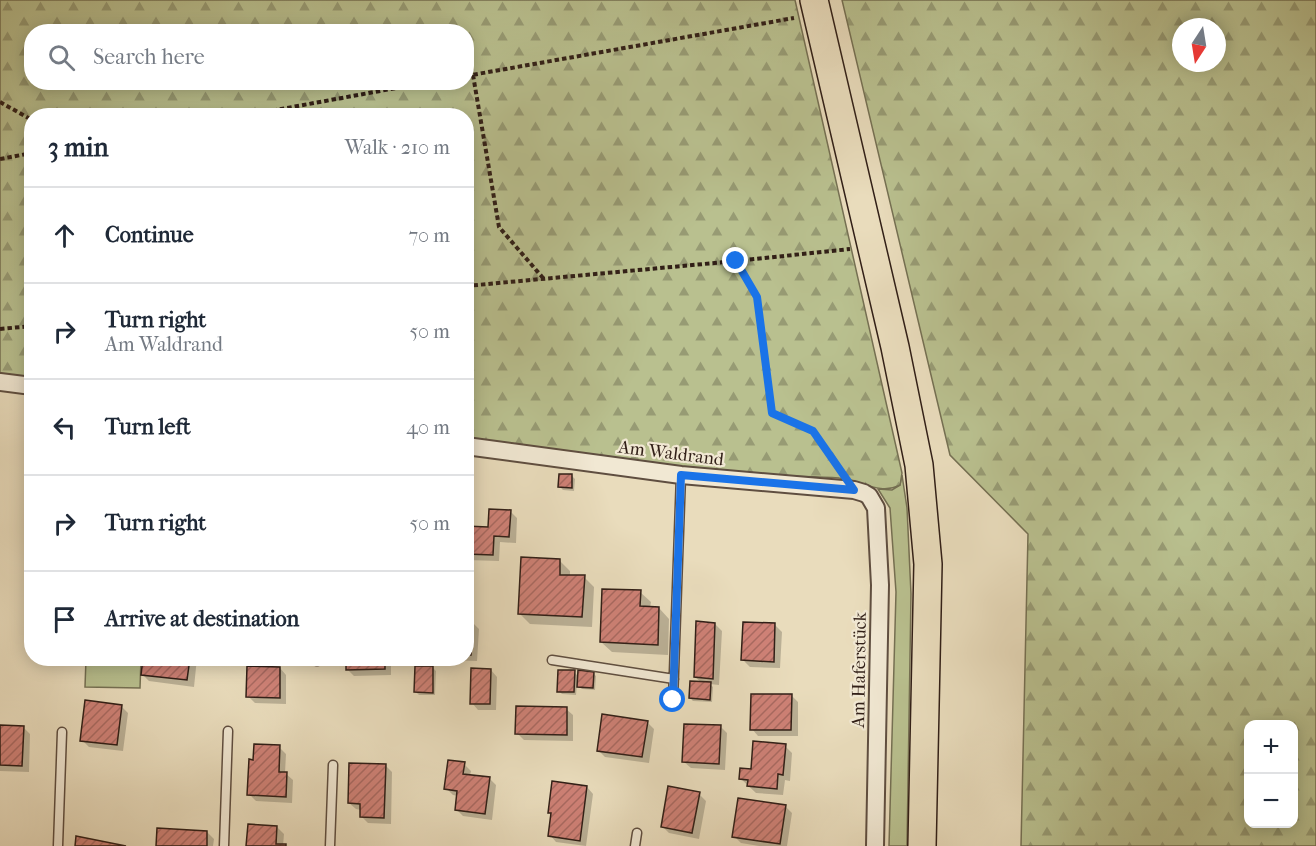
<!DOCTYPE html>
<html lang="en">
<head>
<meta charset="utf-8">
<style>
	:root { --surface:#fff; --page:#f6f6f7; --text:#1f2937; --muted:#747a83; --line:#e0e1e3 }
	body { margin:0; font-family:"IM FELL French Canon",serif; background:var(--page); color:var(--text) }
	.controls { position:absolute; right:18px; bottom:18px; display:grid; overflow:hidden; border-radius:12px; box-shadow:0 3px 15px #0003 }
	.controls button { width:54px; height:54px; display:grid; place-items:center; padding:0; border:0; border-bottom:2px solid var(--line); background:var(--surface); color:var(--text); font:30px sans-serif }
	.compass { position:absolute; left:1172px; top:18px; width:54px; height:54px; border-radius:50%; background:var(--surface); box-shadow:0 3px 15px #0003; rotate:192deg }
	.stop { position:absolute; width:18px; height:18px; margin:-14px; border:4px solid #1a73e8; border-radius:50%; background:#fff }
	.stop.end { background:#1a73e8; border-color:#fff; box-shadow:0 2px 6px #0008 }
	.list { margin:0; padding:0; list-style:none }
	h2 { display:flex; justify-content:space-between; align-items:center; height:78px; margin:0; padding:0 24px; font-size:26px }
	h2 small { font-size:20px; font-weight:400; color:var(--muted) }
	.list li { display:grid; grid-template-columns:39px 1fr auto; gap:18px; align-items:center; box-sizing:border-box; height:96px; padding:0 24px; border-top:2px solid var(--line) }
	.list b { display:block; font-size:22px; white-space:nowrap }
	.list p { margin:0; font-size:20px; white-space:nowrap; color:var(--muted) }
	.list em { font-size:20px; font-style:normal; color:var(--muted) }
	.icon { flex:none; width:33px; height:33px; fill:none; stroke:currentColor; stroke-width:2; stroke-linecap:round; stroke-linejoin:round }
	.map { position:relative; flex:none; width:1316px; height:846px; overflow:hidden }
	.search { position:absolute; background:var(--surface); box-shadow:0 3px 15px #0003; left:24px; top:24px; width:450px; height:66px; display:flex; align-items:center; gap:15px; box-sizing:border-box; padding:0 21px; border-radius:24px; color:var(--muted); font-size:22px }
	.panel { position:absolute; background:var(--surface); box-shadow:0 3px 15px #0003; left:24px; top:108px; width:450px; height:558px; border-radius:24px }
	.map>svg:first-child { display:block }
	.grass { fill:#b9c08f; stroke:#757053; stroke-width:1.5 }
	.forest { fill:url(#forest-firs); stroke:#757053; stroke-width:1.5; fill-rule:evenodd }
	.shadow { fill:#0003 }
	.building { fill:url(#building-hatch); stroke:#311f17; stroke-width:1.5 }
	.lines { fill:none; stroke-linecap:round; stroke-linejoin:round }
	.lane-casing { stroke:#5f4e40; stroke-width:11 }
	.street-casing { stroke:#5f4e40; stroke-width:20 }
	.primary-casing { stroke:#311f17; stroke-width:30 }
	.path { stroke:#311f17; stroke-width:4; stroke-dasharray:4.5 3; stroke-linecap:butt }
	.lane { stroke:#f1e8d3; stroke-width:8 }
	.street { stroke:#f1e8d3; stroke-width:16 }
	.primary { stroke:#e9dcbc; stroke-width:27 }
	.route { stroke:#1a73e8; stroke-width:8 }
	.labels { text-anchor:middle; stroke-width:4.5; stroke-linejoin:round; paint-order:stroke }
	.street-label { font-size:18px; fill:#311f17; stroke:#f1e8d3 }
</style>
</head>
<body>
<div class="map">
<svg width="1316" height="846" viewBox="0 0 1316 846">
	<defs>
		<pattern id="forest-firs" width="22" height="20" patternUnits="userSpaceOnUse" patternTransform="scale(1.5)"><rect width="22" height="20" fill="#b9c08f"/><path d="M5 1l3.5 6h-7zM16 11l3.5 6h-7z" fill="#979b74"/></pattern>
		<pattern id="building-hatch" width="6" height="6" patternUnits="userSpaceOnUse" patternTransform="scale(1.5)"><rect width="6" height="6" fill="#ce8176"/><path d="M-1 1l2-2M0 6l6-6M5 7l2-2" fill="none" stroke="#a86960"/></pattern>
	</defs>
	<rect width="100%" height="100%" fill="#e9dcbc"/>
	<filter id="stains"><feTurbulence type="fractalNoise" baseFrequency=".00333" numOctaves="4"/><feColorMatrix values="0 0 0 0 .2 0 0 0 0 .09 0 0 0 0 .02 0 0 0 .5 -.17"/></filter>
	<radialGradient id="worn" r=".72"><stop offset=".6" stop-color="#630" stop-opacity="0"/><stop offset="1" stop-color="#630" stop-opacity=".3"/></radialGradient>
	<path class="grass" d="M902,475L907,508L911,594L907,846H889L896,592L890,508L878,489L892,490L900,485Z
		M86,659H141L140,688L85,687Z"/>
	<path class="forest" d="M0,0H795L902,473L900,485C879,496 860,479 839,478C814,476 790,477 766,475C666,467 566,453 467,440L466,116H32L31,380L0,375ZM32,32H466V82H32Z
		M842,0H1316V846H1021L1028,534L950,455ZM1181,27H1217V63H1181ZM1248,724H1294V824H1248Z"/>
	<path class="shadow" d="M572,476L575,479L574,491L563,490L560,487Z
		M510,511L517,518L516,543L500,542L499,561L466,560V528L489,529Z
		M560,561L570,571V576L584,577L594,587L592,627L530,624L520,614Z
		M640,592L651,602L650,608H659L669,619L668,655L612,652L601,642Z
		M466,622H472L479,629L477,661L442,660L441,658H466Z
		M715,624L722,631L719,685L710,684L713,687L712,702L693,701L690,698L702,683L695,677Z
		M775,625L782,632L780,668L750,667L743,660Z
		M144,658H197L194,687L149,681L142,674Z
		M347,658H391V675L354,676L347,669Z
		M280,668L286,675V704L255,703L248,696Z
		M433,668L436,671L435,695H419L416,692Z
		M491,670L497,677L496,710H478L472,703Z
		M574,672L579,677L593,673L596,676L595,690L582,689L577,684L576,695L562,694L559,691Z
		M791,695L798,702V736H758L752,729Z
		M121,706L128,713L123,751L89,747L82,740Z
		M566,709L573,715V741L524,740L517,733Z
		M647,722L654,729L649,763L605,757L598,750Z
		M0,726L23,727L30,734L29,772L0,771Z
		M720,726L727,733L725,770L691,768L684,762Z
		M785,746L792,753L790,781L785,780L783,795L756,793L740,778Z
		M279,747L286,754L285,773L293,780L292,803L256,801L249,794L255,761Z
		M464,764L471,771L470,776L489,778L496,785L492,820L463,816L456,809L458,796L453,795L446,788Z
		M385,765L392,772L391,824L368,823L361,816V810L356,809L349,803Z
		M587,787L593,794L586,846L556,842L550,835L552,815L549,812Z
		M699,794L706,801L699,839L669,833L662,826Z
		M785,806L792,813L787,846H759L741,843L734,836Z
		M277,827L284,834L283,846H286H248Z
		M207,832L214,839L213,846H157Z"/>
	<path class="building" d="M559,474H572V488L558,487Z
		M489,509L511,510L509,537L494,536L493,555L466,554V526L488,527Z
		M521,557L560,559V575H585L582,617L518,614Z
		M602,589L641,590L640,606L659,607L658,645L600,642Z
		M466,620L473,621L471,655H466Z
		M696,621L715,623L713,679L694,677Z
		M743,622L775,623L774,662L741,660Z
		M143,658H190L187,680L141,675Z
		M346,658H385V669L346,670Z
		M247,666L280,667V698L246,697Z
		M415,666H433V693L414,692Z
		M471,668L491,669L490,704H470Z
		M558,670H575L574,692H557Z
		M578,670L594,672L593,688L577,687Z
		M690,681L711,682L710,700L689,698Z
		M751,694H792L791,730H750Z
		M85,700L122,705L117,745L80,741Z
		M516,706L567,707V735L515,734Z
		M602,714L648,721L642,757L597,751Z
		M684,724L721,725L719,764L682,762Z
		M0,725L24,726L22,766L0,765Z
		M753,741L786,744L783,775L778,774L777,789L747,786L748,780L739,779L740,768L751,769Z
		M254,744L280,745L279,772H287L286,797L247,795L249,759L253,760Z
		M448,760L465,762L463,774L490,777L485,814L455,810L457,791L444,789Z
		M349,763L386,764L384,818L360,817V804L348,803Z
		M552,781L587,786L580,841L548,836L551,813H548Z
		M668,786L700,792L692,833L661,827Z
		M738,798L786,805L780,844L732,837Z
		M248,824L277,826L276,844H286V846H246Z
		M157,828L207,831V846H156Z
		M76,836L126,846H75Z"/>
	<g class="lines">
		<defs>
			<path id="lane" d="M552,660L674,679
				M317,661V658
				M673,700L681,475
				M58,846L62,732
				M224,846L228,731
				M330,846L333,765
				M635,846L637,833"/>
			<path id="street" d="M0,382L32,386
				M466,446L681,475L854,490L864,493L869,496L876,508L880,585L875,846"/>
			<path id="primary" d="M814,0L895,347L919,465L928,564L922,846"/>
		</defs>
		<use href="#lane" class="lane-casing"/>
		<use href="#street" class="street-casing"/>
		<use href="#primary" class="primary-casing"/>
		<path class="path" d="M473,75L499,227L543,278
			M466,76L794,18
			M0,102L32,120
			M243,116L429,82
			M0,159L32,153
			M736,261L757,297L772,413L813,431L841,471
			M466,286L736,261L850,249
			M0,329L32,326"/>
		<use href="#lane" class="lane"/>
		<use href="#street" class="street"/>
		<use href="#primary" class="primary"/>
	</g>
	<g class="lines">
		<path class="route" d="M673,700L681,475L854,490L813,431L772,413L757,297L736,261"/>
	</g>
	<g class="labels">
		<g class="street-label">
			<text transform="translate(671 453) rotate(7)" y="6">Am Waldrand</text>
			<text transform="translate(859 670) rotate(-89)" y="6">Am Haferstück</text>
		</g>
	</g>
	<rect width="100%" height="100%" filter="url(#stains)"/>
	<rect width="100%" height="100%" fill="url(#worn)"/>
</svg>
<div class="controls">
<button>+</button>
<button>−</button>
</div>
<svg class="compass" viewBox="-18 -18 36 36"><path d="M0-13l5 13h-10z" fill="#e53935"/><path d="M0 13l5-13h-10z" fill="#747a83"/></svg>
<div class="stop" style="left:673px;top:700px"></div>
<div class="stop end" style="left:736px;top:261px"></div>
<div class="search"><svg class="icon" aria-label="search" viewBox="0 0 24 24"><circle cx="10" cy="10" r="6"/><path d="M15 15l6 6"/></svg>Search here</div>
<section class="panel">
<h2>3 min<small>Walk · 210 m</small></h2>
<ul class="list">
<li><svg class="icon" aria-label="ahead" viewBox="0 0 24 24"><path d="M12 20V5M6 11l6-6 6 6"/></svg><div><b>Continue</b></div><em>70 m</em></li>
<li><svg class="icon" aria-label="right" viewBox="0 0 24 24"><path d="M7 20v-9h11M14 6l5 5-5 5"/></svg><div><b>Turn right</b><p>Am Waldrand</p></div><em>50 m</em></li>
<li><svg class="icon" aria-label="left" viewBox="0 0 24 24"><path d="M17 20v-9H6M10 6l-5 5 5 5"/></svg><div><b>Turn left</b></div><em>40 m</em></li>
<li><svg class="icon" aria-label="right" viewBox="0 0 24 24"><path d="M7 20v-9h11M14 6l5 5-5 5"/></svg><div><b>Turn right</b></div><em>50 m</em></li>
<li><svg class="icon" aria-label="arrive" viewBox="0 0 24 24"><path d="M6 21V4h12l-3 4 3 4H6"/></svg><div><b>Arrive at destination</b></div></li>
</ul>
</section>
</div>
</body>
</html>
